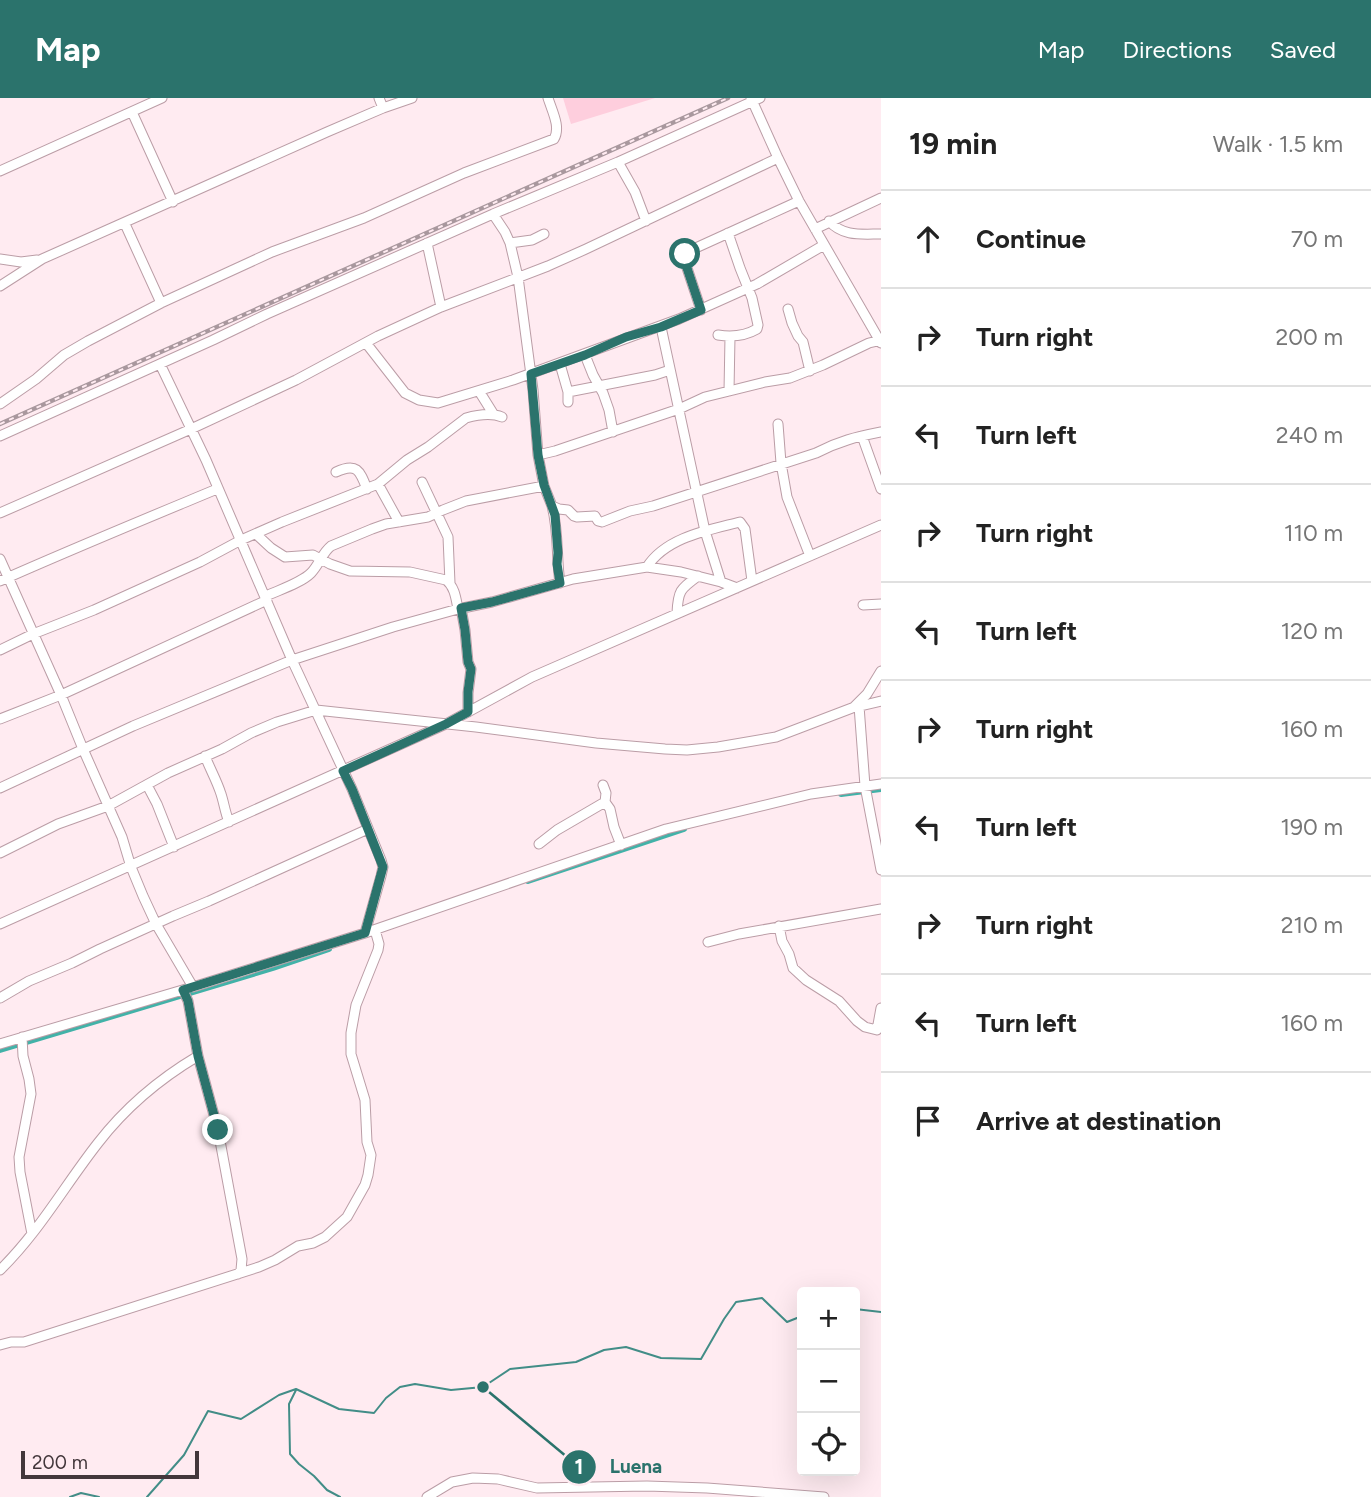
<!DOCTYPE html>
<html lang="en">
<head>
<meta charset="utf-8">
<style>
	:root { --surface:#fff; --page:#f6f6f6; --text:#222; --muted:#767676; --line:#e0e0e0; --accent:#2b736c }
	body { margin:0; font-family:Figtree,sans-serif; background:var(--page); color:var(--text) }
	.controls { position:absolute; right:21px; bottom:21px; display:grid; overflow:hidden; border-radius:7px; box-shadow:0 7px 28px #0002 }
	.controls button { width:63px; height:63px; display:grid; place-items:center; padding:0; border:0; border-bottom:2px solid var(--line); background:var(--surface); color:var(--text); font:35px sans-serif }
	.scale { position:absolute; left:21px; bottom:18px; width:178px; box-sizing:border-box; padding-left:7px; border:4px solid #43373b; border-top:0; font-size:19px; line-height:24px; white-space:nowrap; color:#43373b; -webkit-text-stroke:5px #ffebf1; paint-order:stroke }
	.stop { position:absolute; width:21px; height:21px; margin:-16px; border:5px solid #2b736c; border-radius:50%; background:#fff }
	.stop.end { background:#2b736c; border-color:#fff; box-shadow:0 2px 7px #0008 }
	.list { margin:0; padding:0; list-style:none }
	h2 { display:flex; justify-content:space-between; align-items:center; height:91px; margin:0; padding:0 28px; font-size:30px }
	h2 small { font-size:23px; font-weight:400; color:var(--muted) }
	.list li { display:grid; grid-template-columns:46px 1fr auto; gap:21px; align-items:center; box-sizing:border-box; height:98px; padding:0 28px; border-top:2px solid var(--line) }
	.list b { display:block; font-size:26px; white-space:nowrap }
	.list em { font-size:23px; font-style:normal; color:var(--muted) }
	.icon { flex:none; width:38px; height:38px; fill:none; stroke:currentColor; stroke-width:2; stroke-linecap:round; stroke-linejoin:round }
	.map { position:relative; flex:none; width:881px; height:1399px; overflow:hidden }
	header { display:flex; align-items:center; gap:42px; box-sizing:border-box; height:98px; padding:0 35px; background:var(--accent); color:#fff }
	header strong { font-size:33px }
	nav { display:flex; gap:38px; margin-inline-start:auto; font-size:24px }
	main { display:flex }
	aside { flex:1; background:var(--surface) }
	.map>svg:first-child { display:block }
	.green { fill:#fecedd }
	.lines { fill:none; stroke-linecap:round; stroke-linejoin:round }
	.stream { stroke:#428d87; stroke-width:2 }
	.canal { stroke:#42b2a8; stroke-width:6 }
	.minor-casing { stroke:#bb9da6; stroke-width:11 }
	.minor { stroke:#fff; stroke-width:9 }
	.rail-casing { stroke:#a9989e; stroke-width:4.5 }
	.rail { stroke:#ffebf1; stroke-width:2; stroke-dasharray:5; stroke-linecap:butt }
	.route { stroke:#2b736c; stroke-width:9 }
	.leader { fill:none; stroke:#2b736c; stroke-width:2.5 }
	.callout-dot { fill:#2b736c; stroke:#ffebf1; stroke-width:2.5 }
	.mark-label { font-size:21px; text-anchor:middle; font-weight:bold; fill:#fff }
	.callout-label { font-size:19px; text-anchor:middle; font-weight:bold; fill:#2b736c; stroke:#ffebf1; stroke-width:6; stroke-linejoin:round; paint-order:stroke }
</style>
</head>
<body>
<header>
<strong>Map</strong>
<nav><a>Map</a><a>Directions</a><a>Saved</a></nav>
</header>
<main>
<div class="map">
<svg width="881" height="1399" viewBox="0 0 881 1399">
	<rect width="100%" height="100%" fill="#ffebf1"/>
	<path class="green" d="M563,0H655L571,26Z"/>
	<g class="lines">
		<path class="stream" d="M855,1211L881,1214
			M296,1292L289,1306L290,1356L299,1366L314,1378L327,1392L340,1399
			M70,1399L81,1395L99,1399
			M147,1399L184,1357L208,1313L241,1321L279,1297L296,1291L339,1311L374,1315L386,1300L400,1289L415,1286L451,1292L483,1289L510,1271L576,1264L604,1252L626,1249L661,1260L701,1261L724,1221L736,1204L762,1200L787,1224L802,1218"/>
		<path class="canal" d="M841,696L881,691
			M528,783L684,731
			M0,952L273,870L329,851"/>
		<defs>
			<path id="minor" d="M379,0L383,10
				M751,0L778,60L799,103L881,245
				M132,14L173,104
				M618,64L635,94L646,123
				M0,73L162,0
				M493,116L505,134L510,145L518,179L533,292L538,357L544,388L552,408L559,411L568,412L574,418L577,419L595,418L598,423L602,424L630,413L653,408L816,355C839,343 856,339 881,334
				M829,123C843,139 862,136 881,136
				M125,126L161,205
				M815,131L881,100
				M427,145L441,209
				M510,145L532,142L544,136
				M0,161L21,164L37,162
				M0,188L42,161L327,34L383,10L412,0
				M788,211L792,225L798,238L803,244L810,273
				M701,212L685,164V156L689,153L799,103
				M661,229L705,433L721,484
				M718,237C731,239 745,238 757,231L758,227L752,200L740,170L728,135
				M366,245L405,295L419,302L438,305L513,282L679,221L757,186L824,147
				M585,257L593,277L603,295L609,312L613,334
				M160,266L206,362L292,562L352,691L381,762L383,769L381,778L365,835
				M560,266L568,294V304
				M479,293L494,317
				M729,293L730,239
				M568,294L655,277L670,272
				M0,306L36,281L64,257L88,243L161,205L272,154L364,120L464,75L554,41C561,29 552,13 548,0
				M778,326L781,365L787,399L810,458
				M0,338L213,242L267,216L493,116L618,64L760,0
				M862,338L881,391
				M538,357L555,353L679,311L705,299L765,284L790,280L823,267L869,245L881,242
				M336,374C357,364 360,373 367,391
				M422,384L448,439L450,485
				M378,386L399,424
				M552,408C559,434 556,459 560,485
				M0,415L191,331L296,282L378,238L441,209L548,168L586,151L778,60
				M256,436L271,450L285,459L313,457L330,466L350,473L410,474L446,482C455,489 456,501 458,511
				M0,461L61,597L83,651L122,739L131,769L143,798L156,826L193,889L365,835L666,731L811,696L881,686
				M647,469C666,439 709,432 740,424L745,431L752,483
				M0,483C72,451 145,421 217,391
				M266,498C279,492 301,485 311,475C319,467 322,455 331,448L372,431L386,426L428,419L443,412L466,403L544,388
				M863,507L881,506
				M461,510L465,532L468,564L471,571L468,595V614
				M677,515C678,493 680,491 698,478
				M0,552L33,536L94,512L200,464L241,442L282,424L378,386L407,362L428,349L466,320C477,317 492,315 502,319
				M859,608L865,688L881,772
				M854,609L867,596L881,573
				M0,621L61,597L267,502
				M205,658C210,671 217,683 221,696C224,705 225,714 229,724
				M147,687L157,706L174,749
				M603,687L606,695L605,704L610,711L614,729L621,747
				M0,690L133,628L292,562L393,529L458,511L492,504L573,481L647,469L681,474L721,484L737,490
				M539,746L557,732L605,704
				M0,755L58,726L108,708L168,675L222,651L251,635L277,624L316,612L476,629L596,645L665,651L687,652L718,649L776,639L852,610L881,603
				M0,826L446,626L532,579L881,427
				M779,828L782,843L789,856L793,870L806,882L839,903L857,923L865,929L877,932L881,910
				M708,844L739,836L881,811
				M183,892L188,903L198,958L218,1032L242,1161L241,1172L238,1176
				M0,900L29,883L72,865L100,851L173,818L209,803L368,731
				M22,939L23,958L29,981L31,996L19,1059L20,1074L32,1136
				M0,946L186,891
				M0,1172C39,1134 65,1087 98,1045C125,1010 161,980 198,958
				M0,1247L11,1244H24L259,1169L275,1162L298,1148L313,1145L325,1139L347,1119L365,1087L368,1077L371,1057L367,1044L365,1002L351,956V935L356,907L378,852L379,846L375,832
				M427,1399L452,1384L473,1380L498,1381L537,1390L647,1388L707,1390L824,1399"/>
		</defs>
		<use href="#minor" class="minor-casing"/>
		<use href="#minor" class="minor"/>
		<defs>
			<path id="rail" d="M0,326L728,0"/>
		</defs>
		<use href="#rail" class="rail-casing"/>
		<use href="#rail" class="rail"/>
	</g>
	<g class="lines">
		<path class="route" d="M218,1032L198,958L188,903L183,892L365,835L383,769L352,691L343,673L446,626L468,614V594L471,571L468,564L465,532L461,510L492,504L560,485L557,466L558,455L555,417L544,387L538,357L531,276L585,257L626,239L661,229L701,212L685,164V156"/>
	</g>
	<path class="leader" d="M483 1289L579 1369"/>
	<g class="callout-dot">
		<circle cx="483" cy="1289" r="7"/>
		<circle cx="579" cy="1369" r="18"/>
	</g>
	<g class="mark-label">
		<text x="579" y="1376">1</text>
	</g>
	<g class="callout-label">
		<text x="636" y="1375">Luena</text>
	</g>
</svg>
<div class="controls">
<button>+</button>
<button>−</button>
<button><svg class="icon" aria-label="locate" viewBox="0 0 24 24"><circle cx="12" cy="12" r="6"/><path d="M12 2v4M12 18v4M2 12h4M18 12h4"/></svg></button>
</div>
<div class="scale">200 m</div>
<div class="stop" style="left:685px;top:156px"></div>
<div class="stop end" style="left:218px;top:1032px"></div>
</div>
<aside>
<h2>19 min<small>Walk · 1.5 km</small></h2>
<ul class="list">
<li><svg class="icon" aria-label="ahead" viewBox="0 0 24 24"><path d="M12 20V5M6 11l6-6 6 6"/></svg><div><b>Continue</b></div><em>70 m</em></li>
<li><svg class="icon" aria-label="right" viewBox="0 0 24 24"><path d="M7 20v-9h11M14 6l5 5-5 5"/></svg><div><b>Turn right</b></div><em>200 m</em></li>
<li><svg class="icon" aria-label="left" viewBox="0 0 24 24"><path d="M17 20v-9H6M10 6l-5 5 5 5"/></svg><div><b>Turn left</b></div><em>240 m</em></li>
<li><svg class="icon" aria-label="right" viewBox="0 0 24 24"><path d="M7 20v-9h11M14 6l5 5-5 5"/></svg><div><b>Turn right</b></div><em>110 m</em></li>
<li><svg class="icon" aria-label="left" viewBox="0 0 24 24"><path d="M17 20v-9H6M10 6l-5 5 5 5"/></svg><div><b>Turn left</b></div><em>120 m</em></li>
<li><svg class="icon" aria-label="right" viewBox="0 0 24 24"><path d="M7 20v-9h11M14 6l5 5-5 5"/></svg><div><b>Turn right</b></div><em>160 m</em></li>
<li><svg class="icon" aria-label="left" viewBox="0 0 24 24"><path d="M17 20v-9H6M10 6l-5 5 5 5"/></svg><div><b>Turn left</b></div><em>190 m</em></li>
<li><svg class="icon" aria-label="right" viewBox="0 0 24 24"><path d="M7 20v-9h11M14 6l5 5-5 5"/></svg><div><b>Turn right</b></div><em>210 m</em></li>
<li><svg class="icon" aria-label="left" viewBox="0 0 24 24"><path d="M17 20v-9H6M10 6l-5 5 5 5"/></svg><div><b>Turn left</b></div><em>160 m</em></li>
<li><svg class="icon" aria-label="arrive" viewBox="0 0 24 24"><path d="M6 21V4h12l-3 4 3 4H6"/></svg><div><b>Arrive at destination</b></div></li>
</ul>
</aside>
</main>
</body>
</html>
